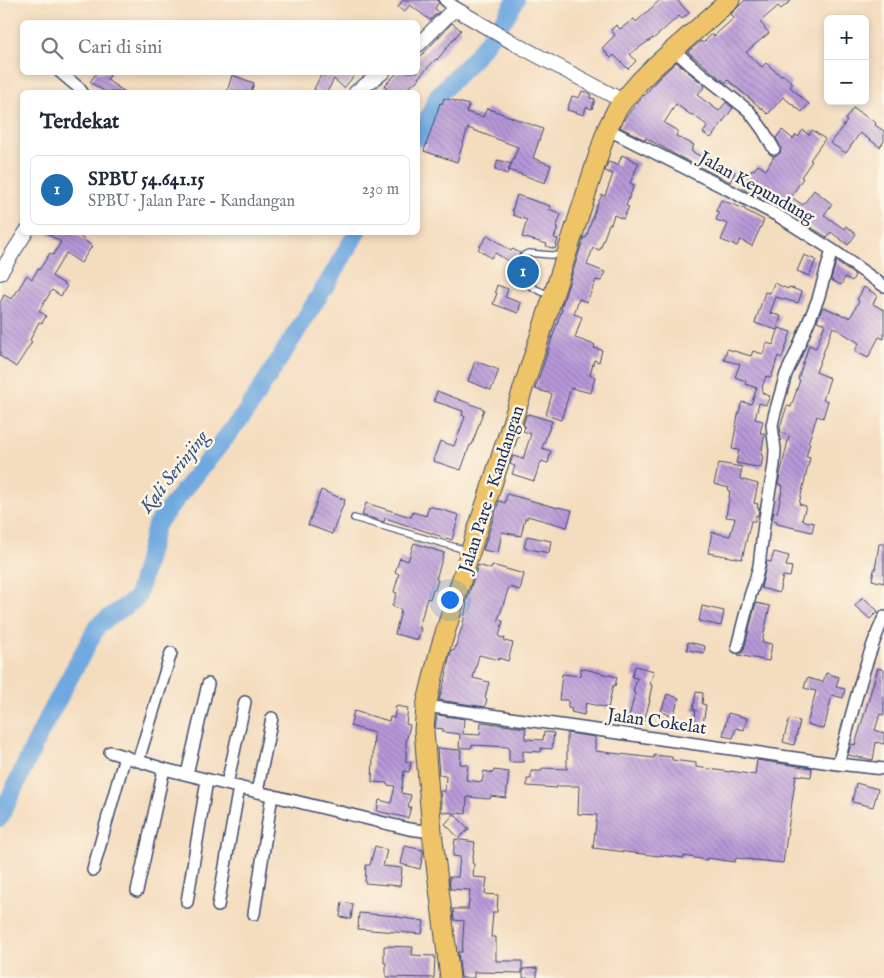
<!DOCTYPE html>
<html lang="id">
<head>
<meta charset="utf-8">
<style>
	:root { --surface:#fff; --page:#f2f2f3; --text:#1f2937; --muted:#747a83; --line:#e0e1e3; --accent:#1f6fb2 }
	body { margin:0; font-family:"IM FELL English",serif; background:var(--page); color:var(--text) }
	.controls { position:absolute; right:15px; top:15px; display:grid; overflow:hidden; border-radius:8px; box-shadow:0 2px 8px #0003 }
	.controls button { width:45px; height:45px; display:grid; place-items:center; padding:0; border:0; border-bottom:1px solid var(--line); background:var(--surface); color:var(--text); font:25px sans-serif }
	.you { position:absolute; left:449px; top:599px; width:18px; height:18px; margin:-12px; border:4px solid #fff; border-radius:50%; background:#1a73e8; box-shadow:0 0 0 8px #1a73e833 }
	.badge { display:grid; place-items:center; width:32px; height:32px; border-radius:50%; background:var(--accent); color:#fff; font-size:16px; font-weight:700 }
	.pin { position:absolute; translate:-50% -50%; border:2px solid #fff; box-shadow:0 1px 5px #0006 }
	.list { margin:0; padding:0; list-style:none }
	h2 { display:flex; justify-content:space-between; align-items:center; height:65px; margin:0; padding:0 20px; font-size:21px }
	h2 small { font-size:16px; font-weight:400; color:var(--muted) }
	.list li { display:grid; grid-template-columns:32px 1fr auto; gap:15px; align-items:center; box-sizing:border-box; height:70px; margin:0 10px 10px; padding:0 10px; border:1px solid var(--line); border-radius:8px }
	.list b { display:block; font-size:19px; white-space:nowrap }
	.list p { margin:0; font-size:16px; white-space:nowrap; color:var(--muted) }
	.list em { font-size:16px; font-style:normal; color:var(--muted) }
	.icon { flex:none; width:28px; height:28px; fill:none; stroke:currentColor; stroke-width:2; stroke-linecap:round; stroke-linejoin:round }
	.map { position:relative; flex:none; width:884px; height:978px; overflow:hidden }
	.search { position:absolute; background:var(--surface); box-shadow:0 2px 8px #0003; left:20px; top:20px; width:400px; height:55px; display:flex; align-items:center; gap:12px; box-sizing:border-box; padding:0 18px; border-radius:8px; color:var(--muted); font-size:19px }
	.panel { position:absolute; background:var(--surface); box-shadow:0 2px 8px #0003; left:20px; top:90px; width:400px; height:145px; border-radius:8px }
	.map>svg:first-child { display:block }
	.lines { fill:none; stroke-linecap:round; stroke-linejoin:round }
	.river { stroke:#70a9e0; stroke-width:18 }
	.building { fill:url(#building-back-hatch) }
	.service-casing { stroke:#3c496c; stroke-width:8 }
	.minor-casing { stroke:#3c496c; stroke-width:14 }
	.tertiary-casing { stroke:#3c496c; stroke-width:16 }
	.primary-casing { stroke:#3c496c; stroke-width:21 }
	.service { stroke:#fff; stroke-width:5.5 }
	.minor { stroke:#fff; stroke-width:11 }
	.tertiary { stroke:#fff; stroke-width:14 }
	.primary { stroke:#efc469; stroke-width:19 }
	.labels { text-anchor:middle; stroke-width:5; stroke-linejoin:round; paint-order:stroke }
	.street-label { font-size:18px; fill:#1b2f5e; stroke:#fcf5e5 }
	.water-label { font-size:19px; font-style:italic; fill:#355485; stroke:#fcf5e5 }
</style>
</head>
<body>
<div class="map">
<svg width="884" height="978" viewBox="0 0 884 978">
	<defs>
		<pattern id="building-back-hatch" width="6" height="6" patternUnits="userSpaceOnUse" patternTransform="scale(1.25)"><rect width="6" height="6" fill="#b798d8"/><path d="M-1 5l2 2M0 0l6 6M5-1l2 2" fill="none" stroke="#947cb2"/></pattern>
	</defs>
	<rect width="100%" height="100%" fill="#fcf5e5"/>
	<filter id="ink" filterUnits="userSpaceOnUse"><feTurbulence type="fractalNoise" baseFrequency=".02" numOctaves="2"/><feDisplacementMap in="SourceGraphic" scale="10" xChannelSelector="R" yChannelSelector="G"/><feConvolveMatrix kernelMatrix="1 2 1 2 8 2 1 2 1" color-interpolation-filters="sRGB"/></filter>
	<filter id="wash" filterUnits="userSpaceOnUse"><feTurbulence type="fractalNoise" baseFrequency=".0096" numOctaves="4" result="noise"/><feDisplacementMap in="SourceGraphic" scale="20" xChannelSelector="R" yChannelSelector="G"/><feGaussianBlur stdDeviation="1.12" result="paint"/><feColorMatrix in="noise" values="0 0 0 0 0 0 0 0 0 0 0 0 0 0 0 0 0 1.4 0 .05"/><feComposite in="paint" operator="in"/></filter>
	<g filter="url(#wash)">
		<rect width="100%" height="100%" fill="#f4dcbe"/>
		<g class="lines">
			<path class="river" d="M418,138L422,132L438,95L475,57L505,18L516,0
				M0,818L43,727L98,625L137,598L156,525L246,412L331,277L357,232"/>
		</g>
		<g id="blocks">
			<path class="building" d="M403,0H438V3L435,9L439,12L430,20L410,5L404,12L398,7Z
				M660,0H677L689,13L682,19L679,16L653,39V38L630,54L636,61L628,69L614,55L611,58L602,48L615,35L611,30L616,25L620,29L634,19L636,22Z
				M745,0H792L781,9L778,6L760,22L769,33L746,52L762,67L766,63L781,76L782,74L793,83L790,87L809,104L802,112L783,97L768,114L728,80L726,83L688,52L701,41L703,43L712,34L714,36L734,18L731,14Z
				M452,23L461,30L437,60L436,59L418,78L419,79L403,92H390L384,86L398,72H418V59Z
				M676,62L705,86L697,95L719,111L726,102L733,108L711,138L703,133L708,126L692,114L691,115L676,104L664,123L678,131L676,136L694,145L691,151L726,171L727,168L735,172L730,182L674,154L646,138L645,140L620,127L626,117L643,95L644,96L657,80Z
				M97,72H112L107,80L125,92H105L90,82Z
				M326,72H357L344,88L334,79L327,92H320L314,89L321,75L324,76L327,73Z
				M232,75L254,83L251,92H227Z
				M582,91L591,94L590,98L595,99L592,109L586,107L584,115L567,110L572,96L579,98Z
				M444,98L469,105L466,112L483,117L487,108L543,129L533,158L551,165L545,183L509,170L518,147L468,128L457,162L424,151L440,103L442,104Z
				M853,108L876,123L875,125L884,131V141L880,147L860,133L846,153L830,143L847,121L845,120Z
				M782,130L793,139L796,135L798,137L803,130L809,135L812,130L825,139L810,160L812,161L801,177L803,178L791,197L803,205L814,190L832,204L824,215L844,229L846,226L856,234L848,245L831,232L827,237L784,211L743,188L752,169L754,170L758,165L766,170L774,156L780,153L781,148L776,138Z
				M622,155L639,163L630,183L634,185L626,206L629,207L623,219L614,215L611,224H609L600,250L593,248L587,265L605,272L601,281L596,280L587,302L579,299L574,314L582,317L575,338L595,345L594,348L602,350L599,362L594,360L590,375L595,377L591,393L571,388L561,420L546,415L552,394L535,389L562,309L561,308L584,237L586,238L596,207L602,195L605,196L613,174L605,171L608,162L618,165Z
				M498,160L511,164L507,174L495,169Z
				M517,195L550,206L549,209L561,214L556,228H558L554,238L558,239L555,249L546,246L547,244L522,237L527,220L513,215L514,212L512,211Z
				M721,200L745,209V210L764,220L752,246L740,240L737,246L721,240L728,224L716,220L719,212L716,211Z
				M45,232H74L92,246L81,263L66,253L52,276L67,286L61,296L52,290L39,311L46,316L42,323L39,322L30,340L32,342L16,367L0,356V303L4,295L12,299L27,275L32,279L38,269L39,270L50,253L53,255L61,242Z
				M488,235L511,251L513,249L520,253L514,264L495,253L491,258L478,249Z
				M804,255L816,260L809,276L797,271Z
				M836,262L855,275L852,281L845,277L841,285L831,280Z
				M774,283L788,289L789,287L802,292L798,303L776,297L770,313L781,316L777,330L755,323L765,292L770,293Z
				M497,285L508,289L505,297L521,303L518,313L493,304L497,293L495,292Z
				M864,287L877,295L873,304L884,310V339L879,337L868,358L855,351L859,343L833,327L816,372L830,378L823,400L828,401L823,418L817,416L808,443H810L806,457L810,458L799,504L806,506L802,520L814,523L812,532L777,524V521L772,520L774,512L777,513L783,486L778,484L789,436L781,433L780,427L787,406L791,407L800,380L798,379L809,345L816,348L825,324L817,321L823,307L845,316V315L850,318L859,301L857,300Z
				M779,328L791,332L782,358L778,356L771,378L766,376L762,388L763,389L762,393L770,396L766,405L759,403L755,419L763,421L760,433H765L761,455L763,456L761,468L736,463L739,450L732,449L738,415L742,402L751,404L757,388L745,384L746,381L735,377L740,364L724,360L727,349L751,356L753,351L763,354L767,343L773,345Z
				M475,361L499,370L491,390L468,381Z
				M437,391L484,409L472,445H470L461,470L433,461L440,441L454,446L465,417L462,415L463,411L434,401Z
				M528,414L552,421L542,448L551,451L548,463L542,461L541,463H540L534,481L512,474L515,466L510,464L513,456L523,459L531,434L523,431L525,426H523L526,415H528Z
				M719,463L742,467L740,479L758,484L754,503L758,504L757,508H759L758,516L756,515L755,521H751L742,559L708,553L712,532L730,536L735,518L726,517L730,491H728L729,488L714,484Z
				M321,490L345,500L332,534L308,525Z
				M507,494L558,508V507L572,510L567,527L527,516V519L525,518L521,536L502,532L498,553L483,550L499,501L505,503Z
				M366,503L411,517L413,512L426,516L429,506L459,515L452,540L385,518L384,522L362,515Z
				M527,536L551,541L549,553L524,548Z
				M414,543L444,553L436,579L438,580L435,590L433,589L430,599L427,598L419,628H421L418,640L395,634L401,611V610L392,606L397,593L394,592L399,574L395,572L400,558L408,561Z
				M879,544H884V583L872,580L874,570H875Z
				M774,552L789,556L786,566L792,567L790,577L783,576L779,593L761,588L767,561L771,562Z
				M478,565L491,569L492,565L524,574L520,590L509,587L498,620L503,621L499,637L505,638L504,641L513,643L508,661L499,658V660L479,655L473,678L489,682L485,698L487,699L485,707L439,700L447,673H446L449,663L448,662L451,652V650L454,651L463,624L467,603H466Z
				M863,597L878,611L870,619L855,606Z
				M756,603L770,606L762,642L772,644L769,661L738,655L742,653L744,649Z
				M702,606L724,611L721,626L699,621Z
				M688,642L705,646L704,653L687,650Z
				M635,666L654,671L650,684L652,685L649,700H650L644,721L629,717L635,693L633,692L637,678L632,677Z
				M581,668L617,677L615,686L613,685L608,708L586,703L584,715L571,712L572,709L568,708V700H559L562,674L580,676Z
				M878,668L884,670V715L880,714L875,730L884,733V744L876,742L873,760L848,755L851,744L855,745Z
				M826,673L839,677L836,687L845,689L843,698L832,695L824,729L807,724L816,691L804,688L807,678L823,682Z
				M696,692L703,693L702,704L706,705L702,730L693,728L696,710H693Z
				M667,694L679,698L673,716L661,712Z
				M396,706L408,708L406,724L410,725L406,742V762H411L409,772L404,771L401,793L411,795L408,807H411L408,818L377,811L379,800L391,803L395,786L387,785V783L372,782L374,733L350,726L354,711L389,721L390,717L394,718Z
				M728,713L747,718L744,730L736,728L733,738L723,736Z
				M437,715L464,719L463,734L480,735L481,722L526,728L525,739L543,740L544,732L554,733L552,749L541,748V752L523,751V762H509V747L472,745L471,748H459L460,734L443,732V729L435,728Z
				M789,719L800,721L794,745L783,742Z
				M567,733L595,737V751L654,758V755L672,757V760L696,763V767L730,772V771L755,775L757,760L812,768L811,777L796,775L783,863L736,858L735,862L707,858V860L684,856V858L660,855L659,856L593,848L597,815L578,814L579,786H557V788L527,786V779H531V771H542V768L567,769Z
				M437,748L461,750L460,764L468,765L466,780L482,782L484,771L493,773L494,770L509,772L506,798L491,796L490,799L467,797L466,814L442,812L440,791H445L446,776L439,775Z
				M856,783L878,789L873,807L852,802Z
				M454,814L469,829L459,838L445,824Z
				M455,839L475,842L472,863L474,864L473,877L487,878L485,894L498,895L497,912H493L491,937H496V961H522V973L474,972V978H461L458,952H462L464,921L454,920L453,909H468L470,890L450,889L449,877H458L460,857L453,856Z
				M375,846L387,850L383,866L402,868L400,886L365,883L366,865H370Z
				M405,846L423,850V854L420,869L401,864Z
				M342,902L353,904L351,919L340,917Z
				M359,913L397,916V917L424,921L422,934L358,929Z
				M384,946L413,947L412,955L435,956L434,978L386,977V963H384Z
				M537,968V978H523V969Z"/>
		</g>
	</g>
	<g filter="url(#ink)">
		<use href="#blocks" fill-opacity="0" stroke="#3c496c" stroke-width="1"/>
		<g class="lines">
			<defs>
				<path id="service" d="M551,295C537,291 519,283 518,266L524,255L528,253L562,256
					M354,518L469,551"/>
				<path id="minor" d="M445,0L462,12
					M674,50L692,66L749,111L763,130L774,149
					M60,72L79,88L82,92
					M607,129L727,189L780,217L834,251L884,286
					M737,647L750,596L755,581L759,566L764,524L774,465L775,450L772,425L774,416L786,374L795,355L818,299L832,250
					M426,706L838,764L884,769
					M110,752L164,769L409,829L432,832
					M138,761L171,653
					M838,764C852,715 863,664 884,617
					M187,774L208,684
					M227,784L245,702
					M257,792L272,718
					M93,870L125,756
					M137,891L164,769
					M187,902L207,780
					M218,906L239,787
					M254,914L272,795"/>
				<path id="tertiary" d="M418,45L451,12L459,11L512,42L623,101
					M356,92L383,72
					M0,273L26,232"/>
				<path id="primary" d="M450,978L432,832L424,730L426,706L440,649L466,565L607,129L616,111L623,101L640,81L655,66L730,0"/>
			</defs>
			<use href="#service" class="service-casing"/>
			<use href="#minor" class="minor-casing"/>
			<use href="#tertiary" class="tertiary-casing"/>
			<use href="#primary" class="primary-casing"/>
			<use href="#service" class="service"/>
			<use href="#minor" class="minor"/>
			<use href="#tertiary" class="tertiary"/>
			<use href="#primary" class="primary"/>
		</g>
	</g>
	<g class="labels">
		<g class="street-label">
			<text transform="translate(757 187) rotate(29)" y="6">Jalan Kepundung</text>
			<text transform="translate(491 489) rotate(-72)" y="6">Jalan Pare - Kandangan</text>
			<text transform="translate(657 721) rotate(8)" y="6">Jalan Cokelat</text>
		</g>
		<g class="water-label">
			<text transform="translate(173 471) rotate(-52)" y="7">Kali Serinjing</text>
		</g>
	</g>
</svg>
<div class="controls">
<button>+</button>
<button>−</button>
</div>
<div class="you"></div>
<div class="pin badge" style="left:523px;top:272px">1</div>
<div class="search"><svg class="icon" aria-label="search" viewBox="0 0 24 24"><circle cx="10" cy="10" r="6"/><path d="M15 15l6 6"/></svg>Cari di sini</div>
<section class="panel">
<h2>Terdekat<small></small></h2>
<ul class="list">
<li><span class="badge">1</span><div><b>SPBU 54.641.15</b><p>SPBU · Jalan Pare - Kandangan</p></div><em>230 m</em></li>
</ul>
</section>
</div>
</body>
</html>
